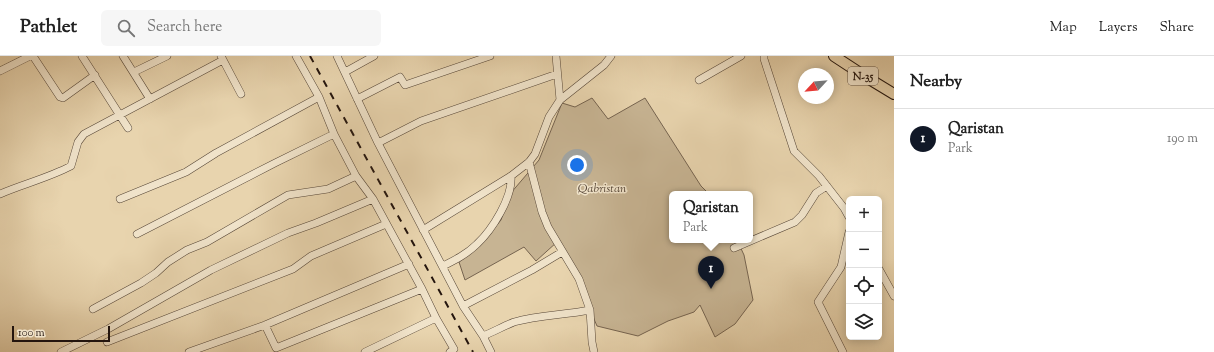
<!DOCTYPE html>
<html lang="en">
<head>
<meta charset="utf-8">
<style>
	:root { --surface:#fff; --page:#f6f6f6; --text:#222; --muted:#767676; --line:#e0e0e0; --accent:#111827 }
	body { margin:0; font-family:"Sorts Mill Goudy",serif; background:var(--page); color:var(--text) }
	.controls { position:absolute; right:12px; bottom:12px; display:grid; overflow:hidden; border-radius:6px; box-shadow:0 2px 10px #0003 }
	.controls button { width:36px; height:36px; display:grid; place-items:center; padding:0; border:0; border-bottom:1px solid var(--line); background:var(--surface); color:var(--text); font:20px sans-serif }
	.compass { position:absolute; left:798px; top:12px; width:36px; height:36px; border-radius:50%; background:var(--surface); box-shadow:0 2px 10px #0003; rotate:244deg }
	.scale { position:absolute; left:12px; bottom:10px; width:98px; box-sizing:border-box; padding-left:4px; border:2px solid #24150e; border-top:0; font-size:11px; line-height:14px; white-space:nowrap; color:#24150e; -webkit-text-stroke:3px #f0e3ca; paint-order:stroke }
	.you { position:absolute; left:577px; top:109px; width:14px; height:14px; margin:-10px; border:3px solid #fff; border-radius:50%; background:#1a73e8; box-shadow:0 0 0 6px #1a73e833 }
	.badge { display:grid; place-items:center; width:26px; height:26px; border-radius:50%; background:var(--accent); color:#fff; font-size:13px; font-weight:700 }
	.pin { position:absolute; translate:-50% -33px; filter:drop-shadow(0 1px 2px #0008) }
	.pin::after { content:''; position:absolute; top:21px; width:14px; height:12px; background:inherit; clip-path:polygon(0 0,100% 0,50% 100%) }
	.popup { position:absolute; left:669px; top:135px; width:84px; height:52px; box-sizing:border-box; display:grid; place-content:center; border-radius:6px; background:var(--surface); filter:drop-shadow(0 1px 3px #0005); font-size:13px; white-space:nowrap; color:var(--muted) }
	.popup b { font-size:15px; color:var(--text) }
	.popup::after { content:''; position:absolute; left:50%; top:100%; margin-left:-8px; border:8px solid transparent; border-top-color:var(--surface) }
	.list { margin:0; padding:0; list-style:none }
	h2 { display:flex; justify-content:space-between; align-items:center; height:52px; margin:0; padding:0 16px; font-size:17px }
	h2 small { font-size:13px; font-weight:400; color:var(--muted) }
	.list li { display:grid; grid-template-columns:26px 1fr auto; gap:12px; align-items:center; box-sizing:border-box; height:60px; padding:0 16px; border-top:1px solid var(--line) }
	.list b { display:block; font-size:15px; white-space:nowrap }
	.list p { margin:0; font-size:13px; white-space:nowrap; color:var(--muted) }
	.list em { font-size:13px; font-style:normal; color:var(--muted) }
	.icon { flex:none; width:22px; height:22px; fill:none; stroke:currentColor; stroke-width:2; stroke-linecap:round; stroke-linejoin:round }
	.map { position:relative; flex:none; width:894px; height:296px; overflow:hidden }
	header { display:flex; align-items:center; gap:24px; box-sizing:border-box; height:56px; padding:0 20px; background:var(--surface); border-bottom:1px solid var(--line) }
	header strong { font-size:19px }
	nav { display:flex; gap:22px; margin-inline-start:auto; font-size:14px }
	.search { width:280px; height:36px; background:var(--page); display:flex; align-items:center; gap:10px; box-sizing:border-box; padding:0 14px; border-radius:6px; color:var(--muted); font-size:15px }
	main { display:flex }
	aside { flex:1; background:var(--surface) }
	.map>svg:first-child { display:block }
	.green { fill:#c7b493; stroke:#766450 }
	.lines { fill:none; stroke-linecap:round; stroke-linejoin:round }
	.minor-casing { stroke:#554536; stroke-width:8 }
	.highway-casing { stroke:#24150e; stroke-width:12 }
	.minor { stroke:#f0e3ca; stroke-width:7 }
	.highway { stroke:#e8d4ae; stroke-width:10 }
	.rail { stroke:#24150e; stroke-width:2; stroke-dasharray:7 7; stroke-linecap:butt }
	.labels { text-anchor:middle; stroke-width:3; stroke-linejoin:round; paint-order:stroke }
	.shield { fill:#f0e3ca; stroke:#615346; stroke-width:1 }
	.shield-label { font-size:11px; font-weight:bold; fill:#24150e }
	.park-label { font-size:12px; font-style:italic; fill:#554536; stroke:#f0e3ca }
</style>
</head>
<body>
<header>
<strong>Pathlet</strong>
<div class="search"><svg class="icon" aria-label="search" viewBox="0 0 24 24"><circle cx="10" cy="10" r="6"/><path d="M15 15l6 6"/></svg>Search here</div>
<nav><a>Map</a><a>Layers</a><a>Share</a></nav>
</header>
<main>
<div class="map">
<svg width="894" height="296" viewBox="0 0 894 296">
	<rect width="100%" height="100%" fill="#e8d4ae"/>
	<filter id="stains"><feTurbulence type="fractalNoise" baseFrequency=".005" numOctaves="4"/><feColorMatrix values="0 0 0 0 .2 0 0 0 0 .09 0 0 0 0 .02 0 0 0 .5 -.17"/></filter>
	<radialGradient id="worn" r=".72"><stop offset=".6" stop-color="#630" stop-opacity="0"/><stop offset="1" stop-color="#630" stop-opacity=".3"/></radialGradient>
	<path class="green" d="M592,42L608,63L645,42L701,130L709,138H672V184H737L744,199L753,244L735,268L715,281L700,249L694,256L668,265L638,280L597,270L581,233L557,186L536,205L524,191L465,224L459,206L481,188L501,164L510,138L539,104L562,47L575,51Z"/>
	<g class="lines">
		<defs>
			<path id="minor" d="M33,0L60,41L63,42L95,19
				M82,0L128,72
				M123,0L150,43
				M221,0L241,38
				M296,0L319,41L334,78L356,120L373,143L422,233L436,262L454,293L450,296
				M337,0L378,87L463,250L483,280L491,296
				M556,0L560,44
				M764,0V3L794,95L819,120L844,152L849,161
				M0,15L30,0
				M134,16L167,0
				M345,16L374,0
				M699,24L741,0
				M357,43L400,21L405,29L490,0
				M378,87L421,65L557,18
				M0,138C23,128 48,122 71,110L78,86L84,78L223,4
				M120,143L186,116L216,97L319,41
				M423,174L511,120L529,106L535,98L549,61L560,44L604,9L611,0
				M137,178L275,107L334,78
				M734,192L795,166L802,159L816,137L827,130
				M443,210C455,204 467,198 477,188C492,174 513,141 511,120
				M879,213L894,240
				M463,250L532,214L562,196
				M93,253L141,227L156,217L168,206L187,194L207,186L288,139L328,133L356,120
				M590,254L592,286L594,296
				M265,269L276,292L422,233
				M483,280C493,276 504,270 514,266C539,259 565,259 590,254L579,223L548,171L542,156L529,106
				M107,286L293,213L311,200L386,168
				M61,296L108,273L211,214L288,177L316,167L373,143
				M189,296L265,269L409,208
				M365,296L436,262
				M843,296L818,246L841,211L849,176"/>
			<path id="highway" d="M834,0L866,21L894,38"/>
		</defs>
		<use href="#minor" class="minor-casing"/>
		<use href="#highway" class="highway-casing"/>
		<use href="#minor" class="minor"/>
		<use href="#highway" class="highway"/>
		<path class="rail" d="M310,0L473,296"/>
	</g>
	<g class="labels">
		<rect class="shield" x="848" y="11" width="30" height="18" rx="3"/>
		<g class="shield-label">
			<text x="863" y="24">N-35</text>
		</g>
		<g class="park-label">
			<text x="602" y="136">Qabristan</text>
		</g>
	</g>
	<rect width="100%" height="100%" filter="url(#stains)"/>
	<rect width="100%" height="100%" fill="url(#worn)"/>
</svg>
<div class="controls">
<button>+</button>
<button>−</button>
<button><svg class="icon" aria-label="locate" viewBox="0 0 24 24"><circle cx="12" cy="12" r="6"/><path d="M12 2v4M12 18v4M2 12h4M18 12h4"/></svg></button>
<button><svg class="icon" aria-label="layers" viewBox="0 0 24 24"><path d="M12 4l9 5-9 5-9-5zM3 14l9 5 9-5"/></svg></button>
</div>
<svg class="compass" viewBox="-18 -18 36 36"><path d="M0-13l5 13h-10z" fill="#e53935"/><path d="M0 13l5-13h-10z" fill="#767676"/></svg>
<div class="scale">100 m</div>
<div class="you"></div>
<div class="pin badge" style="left:711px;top:233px">1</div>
<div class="popup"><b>Qaristan</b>Park</div>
</div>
<aside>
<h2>Nearby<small></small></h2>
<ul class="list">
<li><span class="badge">1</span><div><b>Qaristan</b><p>Park</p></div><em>190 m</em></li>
</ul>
</aside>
</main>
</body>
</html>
